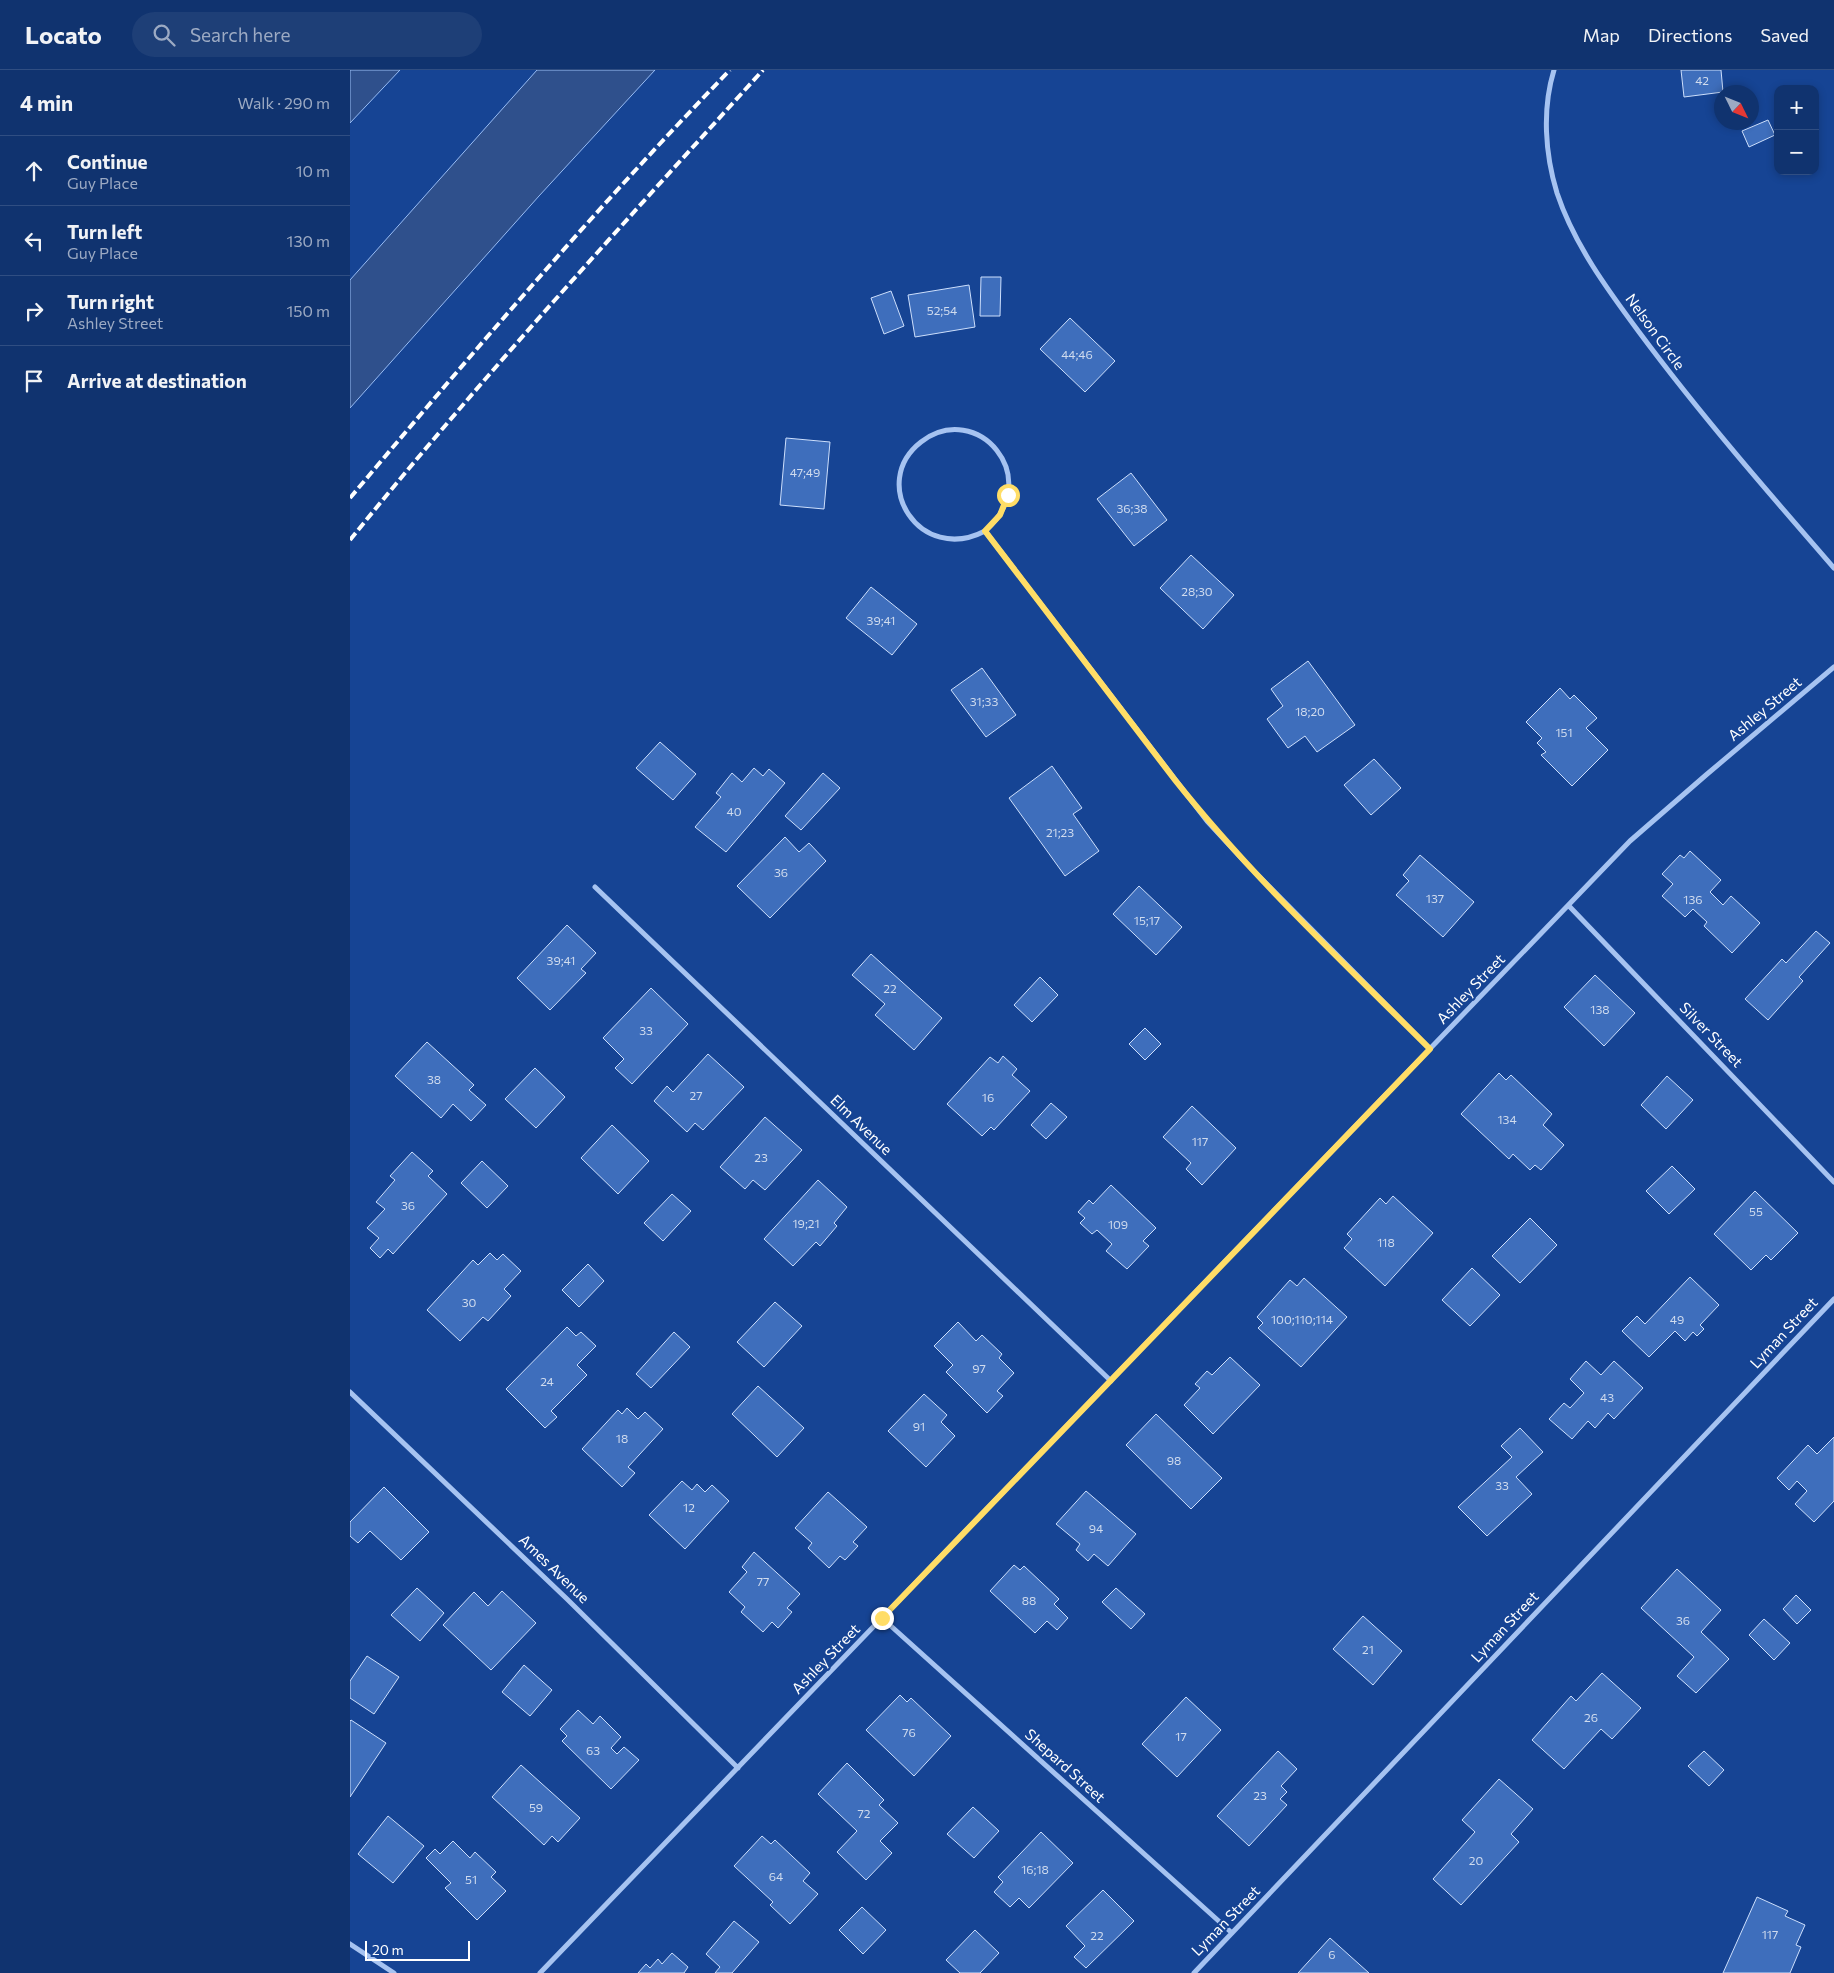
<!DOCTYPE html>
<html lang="en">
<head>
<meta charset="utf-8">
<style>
	:root { --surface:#10336f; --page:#1e3f77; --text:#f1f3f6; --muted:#9caac3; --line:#304e82 }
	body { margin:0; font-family:Commissioner,sans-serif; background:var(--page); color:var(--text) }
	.controls { position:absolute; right:15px; top:15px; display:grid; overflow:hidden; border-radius:10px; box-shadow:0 2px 8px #0003 }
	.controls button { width:45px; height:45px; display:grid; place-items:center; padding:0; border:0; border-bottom:1px solid var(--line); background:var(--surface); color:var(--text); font:25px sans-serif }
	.compass { position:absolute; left:1364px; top:15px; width:45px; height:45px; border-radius:50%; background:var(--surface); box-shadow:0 2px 8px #0003; rotate:133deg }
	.scale { position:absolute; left:15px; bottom:12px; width:105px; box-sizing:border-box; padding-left:5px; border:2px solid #fff; border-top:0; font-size:14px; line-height:18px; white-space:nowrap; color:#fff; -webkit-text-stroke:4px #164494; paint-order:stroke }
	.stop { position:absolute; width:15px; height:15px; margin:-11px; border:4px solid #fd6; border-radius:50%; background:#fff }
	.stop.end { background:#fd6; border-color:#fff; box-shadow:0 1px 5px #0008 }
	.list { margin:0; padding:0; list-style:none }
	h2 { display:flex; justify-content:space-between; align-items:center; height:65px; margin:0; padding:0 20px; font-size:21px }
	h2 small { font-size:16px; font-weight:400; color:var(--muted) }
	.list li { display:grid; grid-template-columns:32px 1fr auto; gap:15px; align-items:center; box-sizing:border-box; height:70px; padding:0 20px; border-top:1px solid var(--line) }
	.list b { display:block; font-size:19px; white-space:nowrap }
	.list p { margin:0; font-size:16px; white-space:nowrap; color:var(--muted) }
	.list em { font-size:16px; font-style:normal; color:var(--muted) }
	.icon { flex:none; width:28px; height:28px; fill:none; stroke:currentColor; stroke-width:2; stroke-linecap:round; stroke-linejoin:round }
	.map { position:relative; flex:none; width:1484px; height:1903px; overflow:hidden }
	header { display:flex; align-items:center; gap:30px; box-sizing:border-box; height:70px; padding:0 25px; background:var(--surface); border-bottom:1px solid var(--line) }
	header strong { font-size:24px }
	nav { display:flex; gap:28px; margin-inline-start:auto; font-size:18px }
	.search { width:350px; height:45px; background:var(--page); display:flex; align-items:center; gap:12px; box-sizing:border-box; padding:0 18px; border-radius:28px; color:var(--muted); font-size:19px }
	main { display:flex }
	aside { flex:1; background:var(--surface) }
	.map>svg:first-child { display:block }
	.water { fill:#2f508c; stroke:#98bcf4 }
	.building { fill:#3e6ebc; stroke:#cddffc }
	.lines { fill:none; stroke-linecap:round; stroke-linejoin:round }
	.minor { stroke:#a6c3f1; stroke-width:5 }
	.rail { stroke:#fff; stroke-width:4; stroke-dasharray:9 4; stroke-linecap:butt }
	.route { stroke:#fd6; stroke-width:6 }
	.labels { text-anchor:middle; stroke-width:4; stroke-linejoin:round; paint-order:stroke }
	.number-label { font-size:12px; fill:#cfdbee }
	.street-label { font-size:15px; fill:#fff; stroke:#164494 }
</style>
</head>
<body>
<header>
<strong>Locato</strong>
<div class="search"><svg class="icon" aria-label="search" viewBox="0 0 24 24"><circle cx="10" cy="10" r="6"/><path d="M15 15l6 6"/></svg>Search here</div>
<nav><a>Map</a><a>Directions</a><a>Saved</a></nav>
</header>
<main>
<aside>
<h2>4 min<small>Walk · 290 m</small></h2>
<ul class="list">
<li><svg class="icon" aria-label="ahead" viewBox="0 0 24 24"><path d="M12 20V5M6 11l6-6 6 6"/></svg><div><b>Continue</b><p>Guy Place</p></div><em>10 m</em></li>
<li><svg class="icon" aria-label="left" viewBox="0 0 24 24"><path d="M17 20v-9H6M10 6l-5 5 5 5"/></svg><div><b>Turn left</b><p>Guy Place</p></div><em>130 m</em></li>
<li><svg class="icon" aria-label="right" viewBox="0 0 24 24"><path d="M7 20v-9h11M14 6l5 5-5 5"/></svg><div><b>Turn right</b><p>Ashley Street</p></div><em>150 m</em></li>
<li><svg class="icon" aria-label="arrive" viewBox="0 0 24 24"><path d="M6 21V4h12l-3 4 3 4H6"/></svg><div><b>Arrive at destination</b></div></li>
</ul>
</aside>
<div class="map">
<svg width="1484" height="1903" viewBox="0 0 1484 1903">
	<rect width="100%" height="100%" fill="#164494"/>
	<path class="water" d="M0,0H50L0,53Z
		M187,0H305L189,126L0,338V210Z"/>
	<path class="building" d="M1331,0H1371L1373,22L1334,27Z
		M1418,50L1425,65L1399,77L1392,61Z
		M631,207H651L650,246H630Z
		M619,215L625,257L565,267L558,225Z
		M541,221L554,256L534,264L521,228Z
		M720,248L765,291L735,322L690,279Z
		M436,368L480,372L474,439L430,435Z
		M781,403L817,450L784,476L747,429Z
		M841,485L884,525L853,559L810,518Z
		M521,517L567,554L542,585L496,548Z
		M958,591L1005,655L967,682L955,666L938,678L917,649L933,636L921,619Z
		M632,598L666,645L636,667L601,620Z
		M1210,618L1220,629L1224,625L1247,648L1236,658L1258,680L1222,716L1191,685L1196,682L1187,673L1192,668L1176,652Z
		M310,672L346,704L323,730L286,698Z
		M1024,689L1051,718L1021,745L994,715Z
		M702,696L732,738L723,744L749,781L715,806L659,728Z
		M404,698L413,706L419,699L435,713L376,782L345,757L371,727L366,723L382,703L392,712Z
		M473,703L490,718L451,760L435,746Z
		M435,767L449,782L459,773L476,791L420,848L387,816Z
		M1340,781L1371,810L1360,822L1373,835L1381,826L1410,853L1382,883L1354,856L1357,852L1343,839L1335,847L1312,826L1323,814L1312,804L1330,785L1334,788Z
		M1070,785L1124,832L1093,867L1046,825L1059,811L1053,805Z
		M789,816L832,857L806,885L763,844Z
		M217,855L246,883L231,899L236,903L200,940L167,908Z
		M1466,861L1480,873L1449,907L1453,911L1418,950L1395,929L1432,889L1436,893Z
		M521,884L592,948L564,980L525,945L535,934L502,905Z
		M1245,905L1285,943L1254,976L1214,937Z
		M690,907L708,925L682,952L664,935Z
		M301,918L338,954L282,1014L265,998L274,989L253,968Z
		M795,958L811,974L795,990L779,974Z
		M77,972L124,1015L119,1020L136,1035L121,1051L103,1034L91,1048L45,1006Z
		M358,984L394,1017L353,1060L345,1053L337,1062L304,1031L317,1016L323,1022Z
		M653,986L667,999L662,1005L680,1021L644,1060L641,1057L632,1066L597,1034L640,987L648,993Z
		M185,998L215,1027L186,1058L155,1029Z
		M1149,1003L1156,1010L1161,1005L1202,1044L1193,1055L1214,1075L1191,1100L1185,1095L1180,1100L1163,1084L1159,1089L1111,1044Z
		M1317,1006L1343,1030L1316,1059L1291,1035Z
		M701,1033L717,1047L696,1069L681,1055Z
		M842,1036L886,1078L852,1115L836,1099L841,1093L813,1067Z
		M415,1047L452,1080L415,1120L403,1110L395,1119L370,1097Z
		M262,1055L299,1091L268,1124L231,1088Z
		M62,1082L83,1101L78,1106L97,1124L43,1184L38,1179L30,1188L20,1178L29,1168L17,1158L35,1139L26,1132L45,1110L40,1106Z
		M132,1091L158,1116L137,1138L111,1113Z
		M1322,1096L1345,1119L1319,1144L1296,1121Z
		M468,1110L497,1137L484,1153L487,1156L470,1176L466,1172L443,1196L414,1169Z
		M761,1115L806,1158L793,1171L799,1176L777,1199L756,1181L762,1174L747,1160L742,1164L730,1153L735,1148L728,1142L739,1130L743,1134Z
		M1405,1121L1448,1163L1421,1190L1416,1185L1401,1200L1364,1164Z
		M322,1124L341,1141L313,1171L294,1153Z
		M1043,1126L1083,1163L1035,1216L994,1178L1002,1169L997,1164L1030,1128L1036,1134Z
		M1180,1148L1207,1175L1170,1213L1142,1186Z
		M140,1183L147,1190L153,1184L171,1201L154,1219L161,1226L138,1251L133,1247L110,1271L77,1240L123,1190L128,1195Z
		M238,1194L254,1211L229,1237L212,1220Z
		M1122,1198L1150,1225L1120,1256L1092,1230Z
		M1340,1207L1369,1235L1350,1255L1354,1259L1347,1266L1343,1262L1335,1271L1325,1261L1299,1287L1272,1261L1287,1246L1295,1254Z
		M954,1208L997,1247L951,1297L908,1258L913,1253L907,1247L940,1210L947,1216Z
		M425,1232L452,1256L414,1297L387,1272Z
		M608,1252L626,1271L632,1265L652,1284L649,1288L664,1303L647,1321L653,1326L637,1343L596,1302L603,1295L584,1276Z
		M217,1257L226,1266L231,1262L246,1276L227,1295L237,1305L201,1341L207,1347L195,1358L156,1319Z
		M324,1262L340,1277L301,1318L286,1304Z
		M880,1287L910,1315L863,1364L834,1335L850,1318L845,1314L857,1301L862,1305Z
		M1236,1291L1251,1305L1264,1291L1293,1318L1264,1349L1258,1343L1245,1358L1238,1351L1222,1369L1199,1349L1214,1333L1220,1338L1234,1323L1220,1309Z
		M408,1316L454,1358L427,1387L382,1344Z
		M574,1324L597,1345L591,1352L605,1366L576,1397L538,1361Z
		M277,1338L288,1349L295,1342L313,1359L278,1397L285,1403L272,1417L232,1379L268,1340L272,1344Z
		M806,1344L872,1408L841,1439L776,1375Z
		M1170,1358L1193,1382L1166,1407L1182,1424L1137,1466L1108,1437L1162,1387L1151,1376Z
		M1484,1367V1431L1464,1452L1445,1434L1457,1421L1447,1411L1439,1420L1427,1408L1458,1375L1467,1384Z
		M332,1411L342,1420L347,1414L355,1422L362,1415L379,1431L335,1479L299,1445Z
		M34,1417L79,1462L51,1490L20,1461L8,1473L0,1466V1452Z
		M736,1421L786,1464L758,1496L744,1484L738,1491L726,1480L730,1474L706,1454Z
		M478,1422L517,1457L503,1472L508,1476L495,1490L490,1486L479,1498L458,1478L462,1473L445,1458Z
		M404,1482L450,1524L437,1538L442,1542L428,1558L422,1552L413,1562L391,1542L395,1537L379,1522L397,1502L392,1497Z
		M664,1495L670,1500L674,1496L709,1529L704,1534L718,1548L707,1560L697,1551L685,1563L640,1521Z
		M1327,1499L1371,1540L1351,1562L1379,1589L1346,1623L1327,1606L1344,1587L1291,1538Z
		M67,1518L94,1543L70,1571L41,1545Z
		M766,1518L795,1544L781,1559L752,1532Z
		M152,1521L186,1553L141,1600L93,1555L124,1522L138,1536Z
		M1446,1525L1461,1540L1447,1554L1433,1539Z
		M1013,1546L1052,1581L1023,1615L983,1579Z
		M1414,1549L1440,1573L1424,1590L1399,1565Z
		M17,1586L49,1607L24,1644L0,1628V1611Z
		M174,1595L202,1620L180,1646L152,1622Z
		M1252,1603L1291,1638L1262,1669L1251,1659L1214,1699L1182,1670L1221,1626L1226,1631Z
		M550,1625L557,1632L561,1628L601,1666L564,1706L516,1660Z
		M836,1627L871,1660L827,1707L792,1674Z
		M228,1640L243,1654L250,1646L271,1667L261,1678L267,1684L274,1677L289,1690L261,1719L212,1671L217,1666L210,1659Z
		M1,1650L36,1673L0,1727V1651Z
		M928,1681L947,1699L931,1716L937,1722L930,1729L937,1735L899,1776L867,1746Z
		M1354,1681L1374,1700L1359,1716L1338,1696Z
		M497,1693L534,1730L529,1735L548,1753L530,1771L542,1783L516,1810L487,1782L507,1761L468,1724Z
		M171,1695L230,1748L208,1772L202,1766L194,1775L142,1727Z
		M1149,1709L1183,1739L1161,1764L1169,1772L1111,1835L1083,1809L1125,1762L1112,1750Z
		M623,1737L649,1761L624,1788L597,1764Z
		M38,1746L74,1776L43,1813L8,1784Z
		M691,1762L723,1793L679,1838L669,1828L660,1837L644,1822L653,1812L648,1807Z
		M412,1766L421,1774L425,1770L460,1803L453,1811L468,1824L440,1854L420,1835L423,1832L384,1796Z
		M103,1771L120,1788L125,1782L146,1802L141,1807L156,1821L127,1850L95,1818L101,1813L76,1788L85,1779L90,1784Z
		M753,1820L784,1851L736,1898L724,1887L735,1876L716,1856Z
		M1407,1827L1438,1841L1435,1846L1455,1855L1446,1875L1451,1877L1440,1903H1373Z
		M512,1837L536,1860L513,1884L489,1860Z
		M384,1851L409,1872L382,1903H365L370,1897L356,1884Z
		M625,1860L649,1883L630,1903H610L596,1890Z
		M980,1868L1019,1903H948Z
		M322,1883L338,1897L334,1903H288L296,1894L300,1898L308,1889L312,1894Z"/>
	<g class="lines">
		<path class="minor" d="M1204,0C1192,39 1195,84 1207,123C1224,174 1257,219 1289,262C1350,344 1417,421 1484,498
			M635,461C570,495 518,413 571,372C627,329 696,408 635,461L857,751L895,792L1080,979
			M245,817L761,1311
			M1219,836L1484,1112
			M0,1322L217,1529L388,1698
			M532,1548L882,1863
			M0,1874L44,1903
			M190,1903L1280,771L1356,705L1484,597
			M844,1903L1484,1229"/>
		<path class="rail" d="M0,428C123,282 247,137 380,0
			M0,470C131,308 273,154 413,0"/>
	</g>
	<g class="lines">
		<path class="route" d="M532,1548L1080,979C993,892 902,807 825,710L635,461L650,445L658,425"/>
	</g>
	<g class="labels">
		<g class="number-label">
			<text x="1352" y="15">42</text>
			<text x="592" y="245">52;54</text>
			<text x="727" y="289">44;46</text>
			<text x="455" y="407">47;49</text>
			<text x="782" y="443">36;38</text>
			<text x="847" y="526">28;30</text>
			<text x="531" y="555">39;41</text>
			<text x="634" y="636">31;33</text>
			<text x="960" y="646">18;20</text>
			<text x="1214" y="667">151</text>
			<text x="384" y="746">40</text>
			<text x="710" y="767">21;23</text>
			<text x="431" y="807">36</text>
			<text x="1085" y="833">137</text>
			<text x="1343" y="834">136</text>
			<text x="797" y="855">15;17</text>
			<text x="211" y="895">39;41</text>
			<text x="540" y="923">22</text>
			<text x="1250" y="944">138</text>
			<text x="296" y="965">33</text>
			<text x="84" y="1014">38</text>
			<text x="346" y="1030">27</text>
			<text x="638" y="1032">16</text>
			<text x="1157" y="1054">134</text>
			<text x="850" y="1076">117</text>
			<text x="411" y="1092">23</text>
			<text x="58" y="1140">36</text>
			<text x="1406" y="1146">55</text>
			<text x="456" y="1158">19;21</text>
			<text x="768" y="1159">109</text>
			<text x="1036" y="1177">118</text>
			<text x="119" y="1237">30</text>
			<text x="952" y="1254">100;110;114</text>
			<text x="1327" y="1254">49</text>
			<text x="629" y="1303">97</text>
			<text x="197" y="1316">24</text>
			<text x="1257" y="1332">43</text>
			<text x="569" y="1361">91</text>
			<text x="272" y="1373">18</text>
			<text x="824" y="1395">98</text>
			<text x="1152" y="1420">33</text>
			<text x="339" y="1442">12</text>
			<text x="746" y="1463">94</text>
			<text x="413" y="1516">77</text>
			<text x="679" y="1535">88</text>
			<text x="1333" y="1555">36</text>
			<text x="1018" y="1584">21</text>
			<text x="1241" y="1652">26</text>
			<text x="559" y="1667">76</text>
			<text x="831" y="1671">17</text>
			<text x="243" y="1685">63</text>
			<text x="910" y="1730">23</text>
			<text x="186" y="1742">59</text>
			<text x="514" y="1748">72</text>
			<text x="1126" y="1795">20</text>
			<text x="685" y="1804">16;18</text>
			<text x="426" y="1811">64</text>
			<text x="121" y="1814">51</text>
			<text x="1420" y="1869">117</text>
			<text x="747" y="1870">22</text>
			<text x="982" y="1889">6</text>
		</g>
		<g class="street-label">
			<text transform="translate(1305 262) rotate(54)" y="5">Nelson Circle</text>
			<text transform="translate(1415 639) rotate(-40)" y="5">Ashley Street</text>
			<text transform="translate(1121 919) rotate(-46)" y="5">Ashley Street</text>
			<text transform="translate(1361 965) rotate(46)" y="5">Silver Street</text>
			<text transform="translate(511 1055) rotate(44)" y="5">Elm Avenue</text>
			<text transform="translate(1434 1263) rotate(-47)" y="5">Lyman Street</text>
			<text transform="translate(204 1499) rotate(44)" y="5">Ames Avenue</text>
			<text transform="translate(1155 1557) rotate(-47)" y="5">Lyman Street</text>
			<text transform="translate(476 1589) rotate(-46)" y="5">Ashley Street</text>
			<text transform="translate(715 1696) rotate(42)" y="5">Shepard Street</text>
			<text transform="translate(876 1851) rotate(-46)" y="5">Lyman Street</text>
		</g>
	</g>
</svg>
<div class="controls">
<button>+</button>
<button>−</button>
</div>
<svg class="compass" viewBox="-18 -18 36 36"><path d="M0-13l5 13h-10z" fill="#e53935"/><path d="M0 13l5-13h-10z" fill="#9caac3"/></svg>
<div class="scale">20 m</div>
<div class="stop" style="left:658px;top:425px"></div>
<div class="stop end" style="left:532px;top:1548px"></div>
</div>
</main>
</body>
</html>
